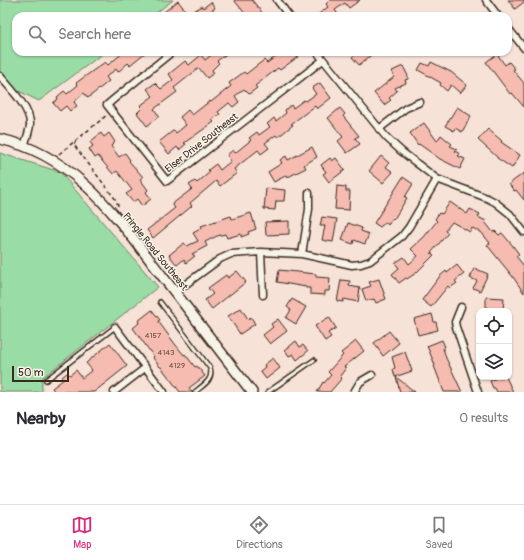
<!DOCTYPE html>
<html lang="en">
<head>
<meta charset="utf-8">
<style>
	:root { --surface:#fff; --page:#f7f7f7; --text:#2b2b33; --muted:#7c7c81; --line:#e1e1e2; --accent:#db2777 }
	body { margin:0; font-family:Pangolin,sans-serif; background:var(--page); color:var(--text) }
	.controls { position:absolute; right:12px; bottom:12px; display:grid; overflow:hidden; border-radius:8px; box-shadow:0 1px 3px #0004 }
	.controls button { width:36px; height:36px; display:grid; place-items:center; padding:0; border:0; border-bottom:1px solid var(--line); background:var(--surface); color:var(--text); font:20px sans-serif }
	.scale { position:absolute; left:12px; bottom:10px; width:57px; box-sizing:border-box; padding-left:4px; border:2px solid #3b2a1e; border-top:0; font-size:11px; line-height:14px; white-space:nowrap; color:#3b2a1e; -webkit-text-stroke:3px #f7f3e8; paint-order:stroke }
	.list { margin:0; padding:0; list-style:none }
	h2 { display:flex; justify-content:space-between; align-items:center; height:52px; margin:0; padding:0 16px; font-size:17px }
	h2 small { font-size:13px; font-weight:400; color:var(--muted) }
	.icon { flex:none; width:22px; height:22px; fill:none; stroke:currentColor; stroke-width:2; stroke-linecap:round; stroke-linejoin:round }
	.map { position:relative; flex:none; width:524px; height:392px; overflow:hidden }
	.search { position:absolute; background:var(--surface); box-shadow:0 1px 3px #0004; left:12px; right:12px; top:12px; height:44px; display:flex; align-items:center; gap:10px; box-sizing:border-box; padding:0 14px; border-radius:12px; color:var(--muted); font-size:15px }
	.sheet { height:112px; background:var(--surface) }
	nav { display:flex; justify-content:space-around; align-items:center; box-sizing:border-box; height:56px; border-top:1px solid var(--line); background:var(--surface); font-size:11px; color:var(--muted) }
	nav a { display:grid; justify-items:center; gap:2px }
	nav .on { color:var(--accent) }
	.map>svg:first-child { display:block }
	.green { fill:#9adca6; stroke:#6a8362 }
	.building { fill:#f6bbb1; stroke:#3b2a1e }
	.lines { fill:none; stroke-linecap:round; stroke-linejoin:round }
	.service-casing { stroke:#3b2a1e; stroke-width:6 }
	.minor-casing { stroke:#3b2a1e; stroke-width:9 }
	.secondary-casing { stroke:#3b2a1e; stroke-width:12 }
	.path { stroke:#3b2a1e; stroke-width:1.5; stroke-dasharray:4 3; stroke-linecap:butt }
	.service { stroke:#f7f3e8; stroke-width:3 }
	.minor { stroke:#f7f3e8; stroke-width:6 }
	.secondary { stroke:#f7f3e8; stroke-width:9 }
	.labels { text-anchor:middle; stroke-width:3; stroke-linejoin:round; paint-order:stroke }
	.number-label { font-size:8px; fill:#6a4e43 }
	.street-label { font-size:10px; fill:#3b2a1e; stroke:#f7f3e8 }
</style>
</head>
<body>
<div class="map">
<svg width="524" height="392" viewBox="0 0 524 392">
	<rect width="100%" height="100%" fill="#f7e2d8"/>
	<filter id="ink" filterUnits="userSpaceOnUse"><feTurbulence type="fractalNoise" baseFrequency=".025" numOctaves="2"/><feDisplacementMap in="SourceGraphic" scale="8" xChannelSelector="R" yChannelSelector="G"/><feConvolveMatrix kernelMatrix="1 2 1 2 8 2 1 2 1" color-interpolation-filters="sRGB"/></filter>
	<g filter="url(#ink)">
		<path class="green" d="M0,0H173L152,16H16V52H105L39,101L0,82Z
			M0,153L60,172L158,287L42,378V392H0Z"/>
		<path class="building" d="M234,0H252L265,16H247Z
			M330,0H360L349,8L345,3L335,10L339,16H316L328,7L326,4Z
			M508,0H524V2L515,9Z
			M178,1L185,10L177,16H168L164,12Z
			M211,2L215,8L211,11L215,16H197L194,11L202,6L203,8Z
			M124,52H146L130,65L128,63L118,72L116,69L106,77L109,81L88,98L84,93L74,102L77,106L70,111L66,106L60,111L53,103L58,99L57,97L64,91L67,94L78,85L76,83L105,62L108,65Z
			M215,52H229L217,61L219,63L212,70L214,73L207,78L199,68L174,88L177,92L154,109L159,116L147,126L137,113L142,108L140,106L153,96L147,89L155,83L161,89L173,80L169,74L185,61L189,65L201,55L205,60Z
			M282,52H296L299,56L280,70L278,68L255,86L257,88L249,94L244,89L235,96L239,102L233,107L229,103L218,112L220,114L212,120L214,122L184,143L186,144L179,150L177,147L169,154L159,142L174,130L176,133L186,125L180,117L188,110L192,115L210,101L211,102L231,86L229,83L244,72L246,74L264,60L267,63Z
			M358,52H375L359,65L352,57Z
			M497,54L505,65L509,62L515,69L513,70L524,83V107L512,93L510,94L486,62Z
			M431,62L451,72L467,85L460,93L451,85L447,91L440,85L441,83L418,70L422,63L429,66Z
			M403,66L408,76V79L405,80L406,83L395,88L397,91L389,98L391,100L384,105L374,93L394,77L392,71Z
			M320,83L331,98L317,109L315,106L291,124L293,125L278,137L276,135L265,143L269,148L261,154L258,150L234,169L237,173L220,186L216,181L190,203L192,206L153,238L147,230L175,208L172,204L192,189L189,185L195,181L197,183L210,172L208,170L216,164L220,170L231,161L227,155L233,150L235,153L251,140L249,138L257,132L259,135L270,127L267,124L274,118L276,121L286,113L285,110L291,105L293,108L304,100L306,101L316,94L312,88Z
			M457,107L471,116L462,132L455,128L454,131L445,126Z
			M340,108L345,114L343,116L359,136L355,138L360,144L347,153L338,141L343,137L328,118Z
			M424,123L437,141L441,135L452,144L450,146L457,149L455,151L460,154L458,156L465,159L460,169L440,159L419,144L418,145L410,133Z
			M488,129L502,141L501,142L520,155L512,168L497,158V157L478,140Z
			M101,133L104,137L109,133L115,142L111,146L119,157L125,153L130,160L129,161L143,177L140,179L148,190L146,192L151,199L142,206L137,199L133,202L126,194L132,190L117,171L113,174L98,156L95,158L89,149L93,146L90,142Z
			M312,147L317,157L304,165L306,168L288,177L287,175L274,182L268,172L282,163L280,160L286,156L288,160Z
			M381,156L389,163L386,167L393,172L383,183L369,171Z
			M330,158L332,161L336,158L345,170L329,182L323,174L326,172L321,165Z
			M524,173V200L516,190L514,191L509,184Z
			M403,177L413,184L405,197L407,198L394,219L393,218L388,225L386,222L380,227L374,223Z
			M337,186L346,187V191H350L349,210L335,209Z
			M266,188L285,190L284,201H276L275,210L264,209Z
			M450,202L467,214L470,209L480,214L478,217L486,221L485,222L493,232L495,231L499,235L502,233L513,246L519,254L516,256L524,266V293L513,277L487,245L490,243L481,232L472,228L470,232L452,222L445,231L448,233L431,253L434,255L416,273L407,279L406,278L399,283L392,274L399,268L395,263L404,257L409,264L418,256L411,249L424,237L437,221L435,219L439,213L442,214Z
			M251,213L256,229L248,232L249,234L241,237V234L227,238L225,234L217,236L205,242L207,246L192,254L195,256L186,263L184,259L177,265L169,255L184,243L187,246L198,241L193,233L202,228L201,226L231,216L232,219Z
			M322,217L337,219L333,242L322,240L325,226H320Z
			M289,221V234L266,235L265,222Z
			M348,223L362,228L361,231L369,234L365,244L354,240L353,244L342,240Z
			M457,265L464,274L455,281L457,283L450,288L448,286L431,307L422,300L440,276L446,271L447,273Z
			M474,268L488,274L480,291L473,288L477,281L470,278Z
			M279,270L316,274V277L330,278L329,291H325V295L310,294V288H306V287L277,282Z
			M237,271L246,282L212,309L205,300L213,294L208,288L226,275L228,278Z
			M379,279L386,299L376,303L374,299L366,301L362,289L371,286L369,282Z
			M341,280L350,281L349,286L360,288L358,302L344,299L343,302L337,301Z
			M486,297L504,298L503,311H486Z
			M292,299L306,307L296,324L286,318L291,310L287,307Z
			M241,308L248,319L251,317L255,324L240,334L228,316Z
			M152,310L160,320L158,321L175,344L184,355L185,354L195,367L197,366L205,376L189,388L192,392H180L161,367H160L153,358L154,357L133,328L139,323L138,321Z
			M432,314L434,322H436L438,330L418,335L414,319Z
			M329,317L336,328L328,333L331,337L325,341L315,326Z
			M278,319L287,331L270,344L263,335L273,327L271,324Z
			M389,331L399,343L383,356L374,343Z
			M442,340L445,347L443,348L446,358L462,392H444L434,366L435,365L427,346Z
			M296,341L300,347L303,345L308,351L297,360L293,354L289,356L285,350Z
			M356,341L364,351L344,367L346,368L340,376L342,378L330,392H317L323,382L324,383L331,375L328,372L343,355L341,353Z
			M110,343L127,366L94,392H55L52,388L64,379L62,377L67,373L70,375L76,370L82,378L92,370L86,363Z
			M405,352L412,371L395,377L393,369L395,368L392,357Z
			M273,358L280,368L266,379L260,371L265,367L264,365Z
			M396,377L415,392H400Z
			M498,377H506L513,392H497L495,388H493L490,381Z"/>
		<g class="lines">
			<defs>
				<path id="service" d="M160,302L210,368C214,380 203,385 195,392
					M46,380L115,327
					M268,392L314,360"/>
				<path id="minor" d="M277,0L289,16
					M486,0L498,16
					M508,28L524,48
					M172,52L114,99L107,105L167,181L323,60
					M317,52L386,137L401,151L437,179L487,198L495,202L510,214L524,232
					M0,76C10,88 31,109 30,125C29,133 26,140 24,146
					M379,129L406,108L420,102
					M261,252L263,295
					M302,254L309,209V193
					M175,292L220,259L231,254L261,252L302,254L352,265L361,264L370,261L402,236L409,227L437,179
					M461,307L455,322L456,327L478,392
					M115,327L164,392
					M114,392L145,368
					M354,392L360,382L372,375"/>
				<path id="secondary" d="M0,139C76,155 118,219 163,277C193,315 222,354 252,392"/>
			</defs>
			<use href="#service" class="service-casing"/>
			<use href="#minor" class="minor-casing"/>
			<use href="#secondary" class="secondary-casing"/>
			<path class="path" d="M76,140L74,145L116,200L119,208
				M59,154L107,115"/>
			<use href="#service" class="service"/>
			<use href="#minor" class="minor"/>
			<use href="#secondary" class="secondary"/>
		</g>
	</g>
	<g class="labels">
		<g class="number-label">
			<text x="153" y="338">4157</text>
			<text x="166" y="355">4143</text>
			<text x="177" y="368">4129</text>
		</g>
		<g class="street-label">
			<text transform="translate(201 142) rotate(-38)" y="4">Elser Drive Southeast</text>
			<text transform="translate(156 251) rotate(51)" y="4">Pringle Road Southeast</text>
		</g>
	</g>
</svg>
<div class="controls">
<button><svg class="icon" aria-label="locate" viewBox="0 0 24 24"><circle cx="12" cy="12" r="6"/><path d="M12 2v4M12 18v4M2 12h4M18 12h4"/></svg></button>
<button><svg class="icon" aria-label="layers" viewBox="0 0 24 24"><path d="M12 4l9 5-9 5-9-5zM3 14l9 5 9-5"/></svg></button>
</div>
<div class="scale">50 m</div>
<div class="search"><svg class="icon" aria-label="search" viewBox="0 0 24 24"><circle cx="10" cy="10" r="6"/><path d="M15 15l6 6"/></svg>Search here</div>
</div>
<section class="sheet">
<h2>Nearby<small>0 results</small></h2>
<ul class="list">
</ul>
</section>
<nav>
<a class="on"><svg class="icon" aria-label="map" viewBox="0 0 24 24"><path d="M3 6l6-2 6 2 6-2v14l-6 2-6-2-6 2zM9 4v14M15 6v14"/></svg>Map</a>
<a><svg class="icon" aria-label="directions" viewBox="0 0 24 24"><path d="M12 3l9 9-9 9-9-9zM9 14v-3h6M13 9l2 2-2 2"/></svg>Directions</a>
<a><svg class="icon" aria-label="saved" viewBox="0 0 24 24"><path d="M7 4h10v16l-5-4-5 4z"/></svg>Saved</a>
</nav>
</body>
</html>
